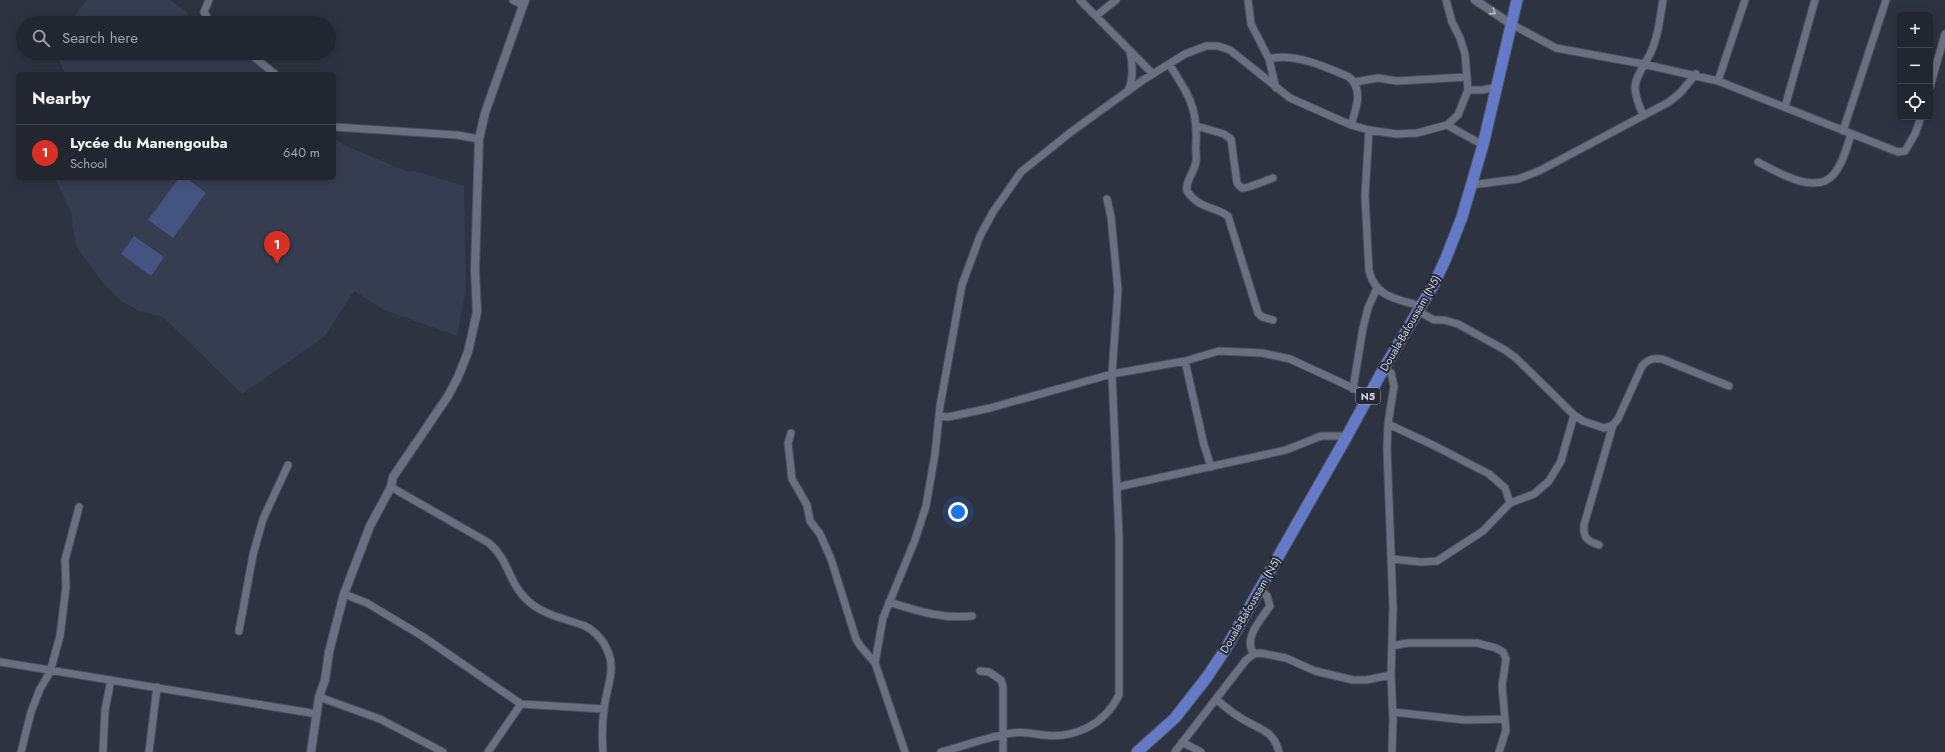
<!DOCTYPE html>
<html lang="en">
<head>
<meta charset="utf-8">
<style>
	:root { --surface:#222631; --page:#2e323d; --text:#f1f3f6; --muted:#a2a5ab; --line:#3f434d; --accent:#d93025 }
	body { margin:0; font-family:Jost,sans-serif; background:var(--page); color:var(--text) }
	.controls { position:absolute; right:12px; top:12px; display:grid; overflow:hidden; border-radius:6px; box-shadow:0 2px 10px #0003 }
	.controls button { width:36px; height:36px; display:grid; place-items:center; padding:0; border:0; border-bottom:1px solid var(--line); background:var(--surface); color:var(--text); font:20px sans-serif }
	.you { position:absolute; left:958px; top:512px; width:14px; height:14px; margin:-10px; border:3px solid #fff; border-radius:50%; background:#1a73e8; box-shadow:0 0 0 6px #1a73e833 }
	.badge { display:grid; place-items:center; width:26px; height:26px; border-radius:50%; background:var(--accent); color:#fff; font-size:13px; font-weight:700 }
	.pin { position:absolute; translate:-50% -33px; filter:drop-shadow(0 1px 2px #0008) }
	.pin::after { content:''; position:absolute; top:21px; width:14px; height:12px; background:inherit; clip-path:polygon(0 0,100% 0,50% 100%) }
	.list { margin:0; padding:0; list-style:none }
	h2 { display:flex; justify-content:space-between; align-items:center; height:52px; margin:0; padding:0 16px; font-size:17px }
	h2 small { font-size:13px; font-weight:400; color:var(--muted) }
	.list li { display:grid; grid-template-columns:26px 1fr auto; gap:12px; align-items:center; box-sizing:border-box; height:56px; padding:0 16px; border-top:1px solid var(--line) }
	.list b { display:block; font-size:15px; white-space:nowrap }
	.list p { margin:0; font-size:13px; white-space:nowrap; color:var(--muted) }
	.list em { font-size:13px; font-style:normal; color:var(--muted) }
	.icon { flex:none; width:22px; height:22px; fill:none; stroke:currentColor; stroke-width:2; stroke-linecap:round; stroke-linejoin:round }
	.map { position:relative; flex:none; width:1945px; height:752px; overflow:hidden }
	.search { position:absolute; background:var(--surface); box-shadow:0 2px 10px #0003; left:16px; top:16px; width:320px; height:44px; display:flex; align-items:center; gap:10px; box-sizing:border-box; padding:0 14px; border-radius:22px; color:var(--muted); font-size:15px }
	.panel { position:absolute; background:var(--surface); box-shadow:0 2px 10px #0003; left:16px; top:72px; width:320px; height:108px; border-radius:6px }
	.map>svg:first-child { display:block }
	.built { fill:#363d51 }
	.green { fill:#455381 }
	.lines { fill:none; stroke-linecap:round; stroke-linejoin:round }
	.minor-casing { stroke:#4b4f5b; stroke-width:9 }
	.tertiary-casing { stroke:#4b4f5b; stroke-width:10 }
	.trunk-casing { stroke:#4b4f5b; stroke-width:13 }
	.minor { stroke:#6a7080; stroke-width:7 }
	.tertiary { stroke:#6a7080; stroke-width:8 }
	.trunk { stroke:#657ac6; stroke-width:11 }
	.oneway { stroke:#b8bcc6 }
	.labels { text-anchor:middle; stroke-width:4; stroke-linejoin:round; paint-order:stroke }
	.shield { fill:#252937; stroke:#9ea1ac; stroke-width:1 }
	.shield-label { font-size:10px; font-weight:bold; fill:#d2d5de }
	.street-label { font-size:11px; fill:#d2d5de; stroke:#252937 }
</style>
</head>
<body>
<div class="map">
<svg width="1945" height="752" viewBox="0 0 1945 752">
	<rect width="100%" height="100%" fill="#2e3341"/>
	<path class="built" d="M87,0H170L188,13L187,19L192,23H69Z
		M56,53H243L271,74H65Z
		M334,138L344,145L408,172L414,171L464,186L466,289L457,336L384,310L354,291L324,337L242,394L163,317L139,311L121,301L103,283L76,246L71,213L55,178H334Z"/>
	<path class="green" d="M179,178H186L206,193L173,238L148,220Z
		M134,236L164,257L151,276L121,254Z"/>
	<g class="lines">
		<defs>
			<path id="minor" d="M209,0L204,12L210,23
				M513,0L523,5
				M1080,0L1153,74
				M1248,0L1251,24L1269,59L1276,88
				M1096,16L1116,0
				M1511,24L1556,48L1643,64L1718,81L1898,152L1905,151L1915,134L1921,117
				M249,53L275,74
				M1269,59C1293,52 1326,67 1349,77C1364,90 1356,109 1351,125
				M1169,64C1188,93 1198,108 1196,144C1195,150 1197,156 1196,162C1194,172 1185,182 1187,191C1199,209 1214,206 1228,216L1258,313L1262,317L1273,320
				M1718,81L1745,0
				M1355,82L1378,78L1397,81L1467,77
				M1930,87L1945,34
				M1468,90H1482L1497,87
				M1128,91C1134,78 1133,65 1130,51
				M1785,107L1815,0
				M1643,115C1629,83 1635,82 1650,54C1658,38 1660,18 1663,0
				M1447,125L1483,145
				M1197,126L1224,134L1231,139L1237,183C1237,184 1241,187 1242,188C1246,189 1267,180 1273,178
				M334,127L457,135L479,139
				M1369,130L1365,196L1369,271C1376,298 1397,299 1421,306
				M1843,131L1886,0
				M1758,162C1777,172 1816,196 1834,174C1843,163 1847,147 1851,134
				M1471,185L1518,179L1539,171L1669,102L1680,93L1696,74
				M1418,311L1434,320H1444L1458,324L1505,350L1516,358L1574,415L1583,421L1604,428L1613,425L1618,419L1642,366C1648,359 1653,358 1662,359L1729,386
				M1185,361L1204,445L1211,467
				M1384,368L1391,373L1394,386L1388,424L1387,448L1393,608L1391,675L1393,719L1392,752
				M1353,389L1363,328L1368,308L1377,288
				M939,416L948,417L990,408L1112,374L1185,361L1219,351L1262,353L1290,359L1368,395
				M1388,424L1433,445L1489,474L1505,488L1510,503
				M791,433L788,443L792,479L807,505L810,521L820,534L831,559L856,639L861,647L875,663L905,752
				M391,487L489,543C509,560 508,581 525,598C541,615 564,618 585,626C593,630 598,635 603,642C619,667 607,683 604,709C602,723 602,738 603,752
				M1117,487L1286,450L1321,436H1347
				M1599,545C1587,541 1583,538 1584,525L1613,425
				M1392,559L1421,562L1437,561L1483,531L1510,503L1534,494L1549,481L1561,461L1574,415
				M344,594L367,603L422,636L521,704L604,709
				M889,602C918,611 941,619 972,616
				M239,631L253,555L263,519L288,465
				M1392,646L1408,643H1477L1496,648L1503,652L1506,659L1502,686L1506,730L1499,752
				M1254,654C1242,639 1262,618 1270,606L1267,596L1259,588
				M0,662L317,714
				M875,663L883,618L915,540L926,506L935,454L940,406L962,285L980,236L993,212L1021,172L1071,132L1143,80L1185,54L1206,46H1218L1230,50L1290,98L1351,125L1369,130L1396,134L1417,133L1447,125L1458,115L1468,90L1465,54L1460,38L1452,22L1446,0
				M980,671L989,672L1001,680L1003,687V752
				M319,697L380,719L443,752
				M1216,699C1224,706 1232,713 1241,718C1259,730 1273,729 1279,752
				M1393,712L1465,720L1505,719
				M1182,742L1201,752
				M21,752L31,712L40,689L50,672L60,636L66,587L65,560L79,507
				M103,752L105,710L111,680
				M149,752L157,687
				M488,752L521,704
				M941,752C965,746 989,736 1013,733C1023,731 1033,734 1043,735C1075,739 1105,724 1119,695V537L1112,374L1118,290L1111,217L1107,199
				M1175,752L1246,660L1254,654L1260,653L1286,658L1315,671L1353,680H1366L1391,675"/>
			<path id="tertiary" d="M1475,0L1511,24
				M311,752L319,697L325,680L329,652L344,594L370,526L391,487L393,477L448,396L458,377L468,352L477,312L475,270L479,139L485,113L525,0"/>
			<path id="trunk" d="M1137,752L1175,718L1207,677L1225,650L1347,436L1384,368L1434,284L1446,258L1462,217L1483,145L1517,0"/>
		</defs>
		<use href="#minor" class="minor-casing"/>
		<use href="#tertiary" class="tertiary-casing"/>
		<use href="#trunk" class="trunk-casing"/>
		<use href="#minor" class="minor"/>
		<use href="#tertiary" class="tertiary"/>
		<use href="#trunk" class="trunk"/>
	</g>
	<defs><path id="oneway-chevron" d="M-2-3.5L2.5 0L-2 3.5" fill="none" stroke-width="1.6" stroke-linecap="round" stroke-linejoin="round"/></defs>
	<use class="oneway" href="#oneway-chevron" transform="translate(1493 12) rotate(34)"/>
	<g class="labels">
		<rect class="shield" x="1356" y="388" width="24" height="16" rx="3"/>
		<g class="shield-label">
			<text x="1368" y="400">N5</text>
		</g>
		<g class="street-label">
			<text transform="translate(1410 323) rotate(-60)" y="4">Douala-Bafoussam (N5)</text>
			<text transform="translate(1250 605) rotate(-60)" y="4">Douala-Bafoussam (N5)</text>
		</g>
	</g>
</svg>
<div class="controls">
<button>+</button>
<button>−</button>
<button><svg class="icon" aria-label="locate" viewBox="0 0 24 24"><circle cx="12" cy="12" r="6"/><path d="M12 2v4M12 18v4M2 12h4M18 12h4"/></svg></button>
</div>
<div class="you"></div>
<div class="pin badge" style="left:277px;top:264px">1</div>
<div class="search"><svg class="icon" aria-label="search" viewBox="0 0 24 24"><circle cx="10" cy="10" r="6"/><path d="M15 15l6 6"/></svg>Search here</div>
<section class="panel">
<h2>Nearby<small></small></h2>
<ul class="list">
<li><span class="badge">1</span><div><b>Lycée du Manengouba</b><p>School</p></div><em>640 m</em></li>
</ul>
</section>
</div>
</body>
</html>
